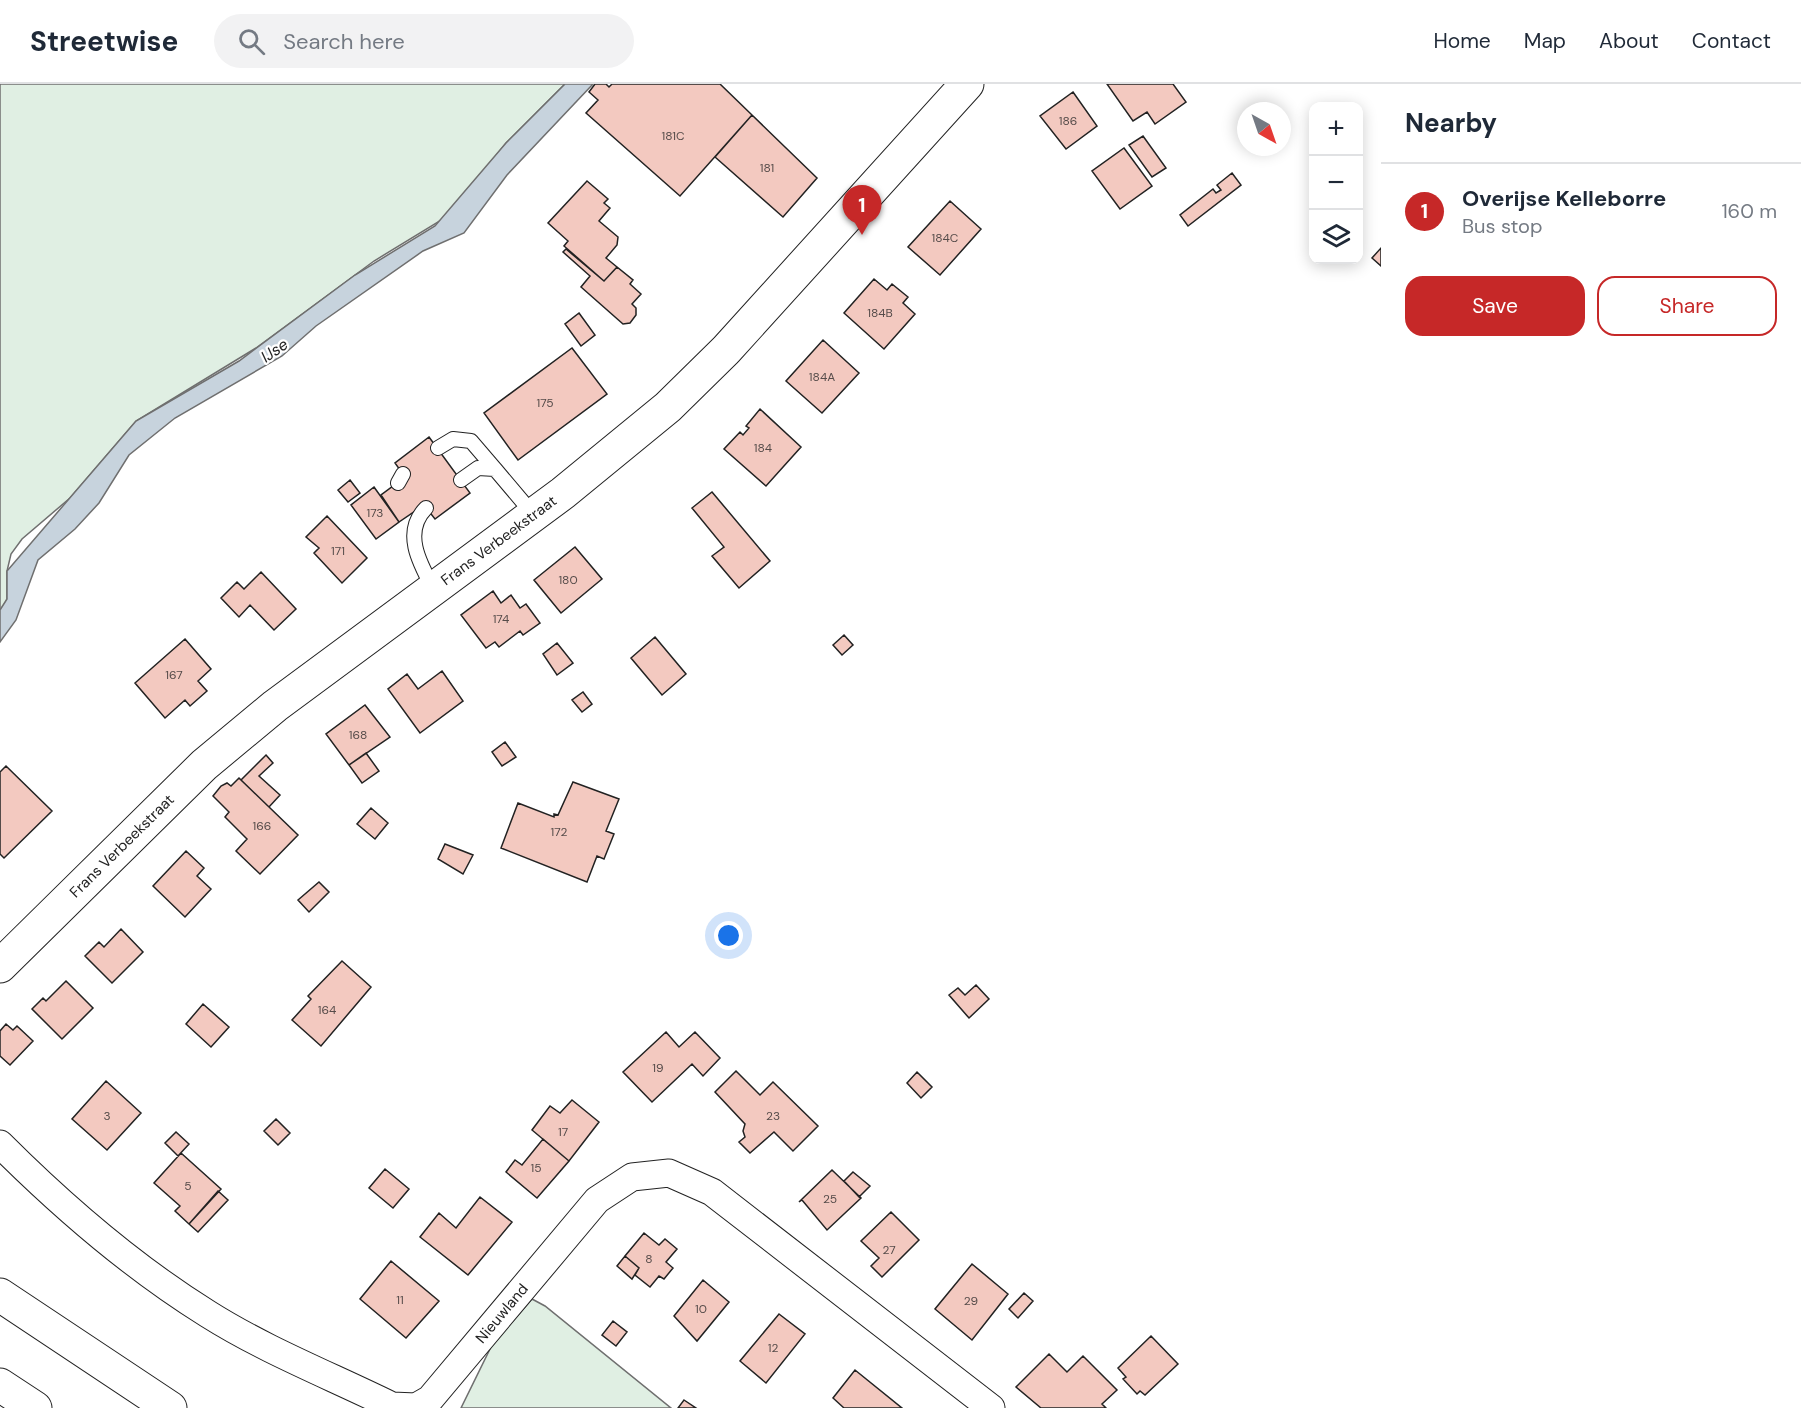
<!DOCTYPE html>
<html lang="en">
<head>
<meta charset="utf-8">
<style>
	:root { --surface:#fff; --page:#f2f2f3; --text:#1f2937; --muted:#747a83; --line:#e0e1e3; --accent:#c62828 }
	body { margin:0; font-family:"DM Sans",sans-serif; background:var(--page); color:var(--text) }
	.controls { position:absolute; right:18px; top:18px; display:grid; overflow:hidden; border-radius:12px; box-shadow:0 3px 15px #0003 }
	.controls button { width:54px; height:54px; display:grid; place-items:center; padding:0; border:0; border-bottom:2px solid var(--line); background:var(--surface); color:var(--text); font:30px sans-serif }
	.compass { position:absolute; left:1237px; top:18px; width:54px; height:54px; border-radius:50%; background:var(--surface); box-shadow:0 3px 15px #0003; rotate:140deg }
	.you { position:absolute; left:729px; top:852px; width:21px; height:21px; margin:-15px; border:4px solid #fff; border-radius:50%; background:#1a73e8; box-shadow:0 0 0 9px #1a73e833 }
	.badge { display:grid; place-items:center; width:39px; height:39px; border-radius:50%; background:var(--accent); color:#fff; font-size:20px; font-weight:700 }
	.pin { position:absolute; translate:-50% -50px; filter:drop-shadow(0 2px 3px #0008) }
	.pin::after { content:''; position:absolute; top:32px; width:21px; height:18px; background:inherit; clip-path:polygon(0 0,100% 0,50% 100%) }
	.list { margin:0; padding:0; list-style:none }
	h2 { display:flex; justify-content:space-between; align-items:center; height:78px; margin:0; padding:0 24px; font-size:26px }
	h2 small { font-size:20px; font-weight:400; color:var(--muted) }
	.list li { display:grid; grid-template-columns:39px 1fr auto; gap:18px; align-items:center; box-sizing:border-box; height:96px; padding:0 24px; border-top:2px solid var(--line) }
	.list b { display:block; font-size:22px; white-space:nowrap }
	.list p { margin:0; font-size:20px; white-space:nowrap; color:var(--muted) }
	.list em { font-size:20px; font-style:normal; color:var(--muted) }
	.actions { display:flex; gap:12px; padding:18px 24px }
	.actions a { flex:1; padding:14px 0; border:2px solid var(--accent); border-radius:18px; text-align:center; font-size:21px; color:var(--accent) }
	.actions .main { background:var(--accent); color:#fff }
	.icon { flex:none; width:33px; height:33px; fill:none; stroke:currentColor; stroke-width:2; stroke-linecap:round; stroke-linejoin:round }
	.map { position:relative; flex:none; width:1381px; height:1324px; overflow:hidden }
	header { display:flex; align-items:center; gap:36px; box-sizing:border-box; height:84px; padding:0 30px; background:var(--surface); border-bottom:2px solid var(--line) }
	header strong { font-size:28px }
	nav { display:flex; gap:33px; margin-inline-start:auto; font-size:21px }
	.search { width:420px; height:54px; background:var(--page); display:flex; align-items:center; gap:15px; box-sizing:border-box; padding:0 21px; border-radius:33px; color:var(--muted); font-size:22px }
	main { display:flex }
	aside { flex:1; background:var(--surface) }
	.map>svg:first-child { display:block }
	.green { fill:#e0efe3; stroke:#6f6f6f; stroke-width:1.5 }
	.water { fill:#c7d3dd; stroke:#6f6f6f; stroke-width:1.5 }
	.building { fill:#f3c9c0; stroke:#222; stroke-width:1.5 }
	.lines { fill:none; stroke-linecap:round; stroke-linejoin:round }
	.lane-casing { stroke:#222; stroke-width:16 }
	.street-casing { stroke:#222; stroke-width:29 }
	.secondary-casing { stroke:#222; stroke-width:35 }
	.highway-casing { stroke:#222; stroke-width:35 }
	.lane { stroke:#fff; stroke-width:14 }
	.street { stroke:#fff; stroke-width:27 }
	.secondary { stroke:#fff; stroke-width:33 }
	.highway { stroke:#fff; stroke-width:33 }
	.labels { text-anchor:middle; stroke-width:4.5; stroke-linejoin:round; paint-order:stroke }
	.number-label { font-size:12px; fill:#564c4a }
	.street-label { font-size:15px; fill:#222; stroke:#fff }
	.water-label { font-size:16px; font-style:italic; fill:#222; stroke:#fff }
</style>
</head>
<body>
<header>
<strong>Streetwise</strong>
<div class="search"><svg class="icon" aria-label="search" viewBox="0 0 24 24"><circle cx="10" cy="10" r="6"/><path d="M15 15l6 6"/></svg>Search here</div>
<nav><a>Home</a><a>Map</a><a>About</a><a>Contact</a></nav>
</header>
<main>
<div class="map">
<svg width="1381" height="1324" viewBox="0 0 1381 1324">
	<rect width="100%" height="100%" fill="#fff"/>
	<path class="green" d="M0,0H565L506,59L448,132L374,177L256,264L136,337L70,414L22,455L11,470L7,487V515L0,530Z
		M532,1215L545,1222L671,1324H461L492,1261Z"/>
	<path class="water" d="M565,0H593L507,91L464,149L423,167L316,242L282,272L175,334L129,371L99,419L75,445L38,476L16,536L0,558V526L7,515V487L136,337L239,277L355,191L435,142L506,59Z"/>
	<path class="building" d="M595,0H606L609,3L612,0H720L752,31L680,112L586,29L598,16L589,8Z
		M1107,0H1173L1186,18L1155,40L1147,28L1133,37Z
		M1073,8L1097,42L1066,65L1040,32Z
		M752,31L817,94L783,133L715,73Z
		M1143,52L1166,84L1152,93L1129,61Z
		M1124,64L1152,102L1120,125L1092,87Z
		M1232,89L1241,101L1188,142L1180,131L1213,105L1216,109L1221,106L1217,101Z
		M587,97L608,115L604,119L610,124L599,137L618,153L617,161L606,174L617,183L604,197L564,162L568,157L548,139Z
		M950,117L981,145L940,191L908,163Z
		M1381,164V182L1372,174Z
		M566,165L604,197L617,183L633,196L630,200L641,210L632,220L636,224V231L630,239L623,240L581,203L590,192L563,168Z
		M874,195L887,206L892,200L908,213L903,219L915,230L884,265L844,229Z
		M579,229L595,251L581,262L565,240Z
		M823,256L859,289L822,329L786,297Z
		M572,264L607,310L518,376L484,329Z
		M760,325L801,363L766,402L724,365L740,348L743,351L749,344L746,342Z
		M429,353L470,409L435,435L424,421L399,438L381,411L405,393L395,379Z
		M350,396L360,409L348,418L338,406Z
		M374,403L399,438L376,455L351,421Z
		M712,408L770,477L739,504L712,472L724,463L692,424Z
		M327,432L367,474L342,499L314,469L319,464L306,453Z
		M575,463L602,495L561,529L534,496Z
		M261,488L296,525L274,546L250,521L239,533L221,514L237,498L244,505Z
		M493,507L501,519L511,511L520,524L526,520L540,539L523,551L520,547L499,563L495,558L486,564L461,531Z
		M844,551L853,561L842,571L833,561Z
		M655,553L686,590L662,611L631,574Z
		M185,555L211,585L198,597L207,607L190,622L185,616L165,634L135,599Z
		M557,559L573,579L557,591L543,570Z
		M442,587L463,617L420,649L388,605L407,590L418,605Z
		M583,608L592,620L582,628L572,616Z
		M365,621L390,653L349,681L326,650Z
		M505,658L516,673L502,682L492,668Z
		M366,669L379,687L362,699L349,681Z
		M266,671L273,679L259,692L280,711L269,723L241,696Z
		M6,682L52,727L4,774L0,770V688Z
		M239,694L298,751L260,790L236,767L247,755L225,733L229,728L213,712L221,702L227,699L231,702Z
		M573,698L619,715L606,747L614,750L604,775L597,772L587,798L501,764L518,719L554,733V730L558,731Z
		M371,724L388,739L375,755L357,740Z
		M445,760L473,771L463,790L438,775Z
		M186,767L204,784L197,792L211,805L185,833L153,802Z
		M319,798L329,808L309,828L298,816Z
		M121,845L143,868L112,899L85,872L99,858L104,863Z
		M342,877L371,903L321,962L292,936L311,915L308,912Z
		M66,897L93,924L62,955L32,925L43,914L46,917Z
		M976,901L989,915L969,934L949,911L958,904L965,911Z
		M203,920L229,943L211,963L186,940Z
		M6,940L13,946L17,942L33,957L10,981L0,972V947Z
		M666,948L679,963L695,948L720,974L703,992L692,980L652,1018L623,988Z
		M736,987L760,1011L773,998L818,1042L793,1067L774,1048L750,1069L739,1058L745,1053L743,1047L745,1040L715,1008Z
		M917,988L932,1003L921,1014L907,999Z
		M106,997L141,1029L107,1066L72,1035Z
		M572,1016L599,1038L569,1077L532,1046L550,1022L560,1029Z
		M276,1035L290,1049L278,1061L264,1047Z
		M176,1048L189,1060L178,1072L165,1059Z
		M543,1055L569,1077L537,1114L506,1088L515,1076L522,1081Z
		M181,1069L221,1105L189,1140L175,1127L180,1122L154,1099Z
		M385,1085L409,1105L393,1124L369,1104Z
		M832,1086L861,1114L827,1146L802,1116L799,1118Z
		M853,1088L870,1102L859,1113L844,1097Z
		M218,1107L228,1116L198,1148L189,1140Z
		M480,1113L512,1138L468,1191L420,1153L439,1129L456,1144Z
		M891,1128L919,1156L882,1193L871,1182L879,1174L861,1157Z
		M644,1149L659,1161L665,1155L677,1165L666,1178L673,1184L664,1195L659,1192L650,1203L635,1191L639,1184L625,1172Z
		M625,1172L639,1184L632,1195L617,1182Z
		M391,1177L439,1217L406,1254L360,1215Z
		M972,1180L1008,1210L972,1256L935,1225Z
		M703,1196L729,1218L697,1257L674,1232Z
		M1024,1209L1033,1217L1018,1234L1009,1225Z
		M779,1230L805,1250L766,1299L740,1277Z
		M613,1237L627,1248L616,1262L602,1251Z
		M1151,1252L1178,1280L1145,1311L1140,1307L1137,1310L1123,1295L1126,1293L1118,1284Z
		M1049,1270L1067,1288L1083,1272L1117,1306L1102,1320L1106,1324H1041L1016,1303Z
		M855,1286L902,1324H844L833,1314Z
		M684,1316L696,1324H678Z"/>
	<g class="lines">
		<defs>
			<path id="lane" d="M438,364L453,355L471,357L495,385
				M461,396L478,384L495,385L533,430
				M398,399L403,390
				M426,424C402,448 420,480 433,504"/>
			<g id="street">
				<path id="s1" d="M0,1060C64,1124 131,1182 208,1230C265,1266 331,1292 392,1322L416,1323L430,1315L597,1116L632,1093L669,1089L712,1108L991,1324"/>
			</g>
			<g id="secondary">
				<path id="s2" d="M0,882L204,681L275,622L563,409L668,323L726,266L967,0"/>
			</g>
			<path id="highway" d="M0,1211L170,1324
				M0,1301L35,1324"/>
		</defs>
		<use href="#lane" class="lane-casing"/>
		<use href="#street" class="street-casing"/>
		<use href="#secondary" class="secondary-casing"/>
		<use href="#highway" class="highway-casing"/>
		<use href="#lane" class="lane"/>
		<use href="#street" class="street"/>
		<use href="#secondary" class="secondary"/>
		<use href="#highway" class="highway"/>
	</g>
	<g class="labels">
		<g class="number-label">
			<text x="1068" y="41">186</text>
			<text x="673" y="56">181C</text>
			<text x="767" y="88">181</text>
			<text x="945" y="158">184C</text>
			<text x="880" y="233">184B</text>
			<text x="822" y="297">184A</text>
			<text x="545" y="323">175</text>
			<text x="763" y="368">184</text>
			<text x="375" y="433">173</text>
			<text x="338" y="471">171</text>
			<text x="568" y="500">180</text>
			<text x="501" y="539">174</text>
			<text x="174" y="595">167</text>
			<text x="358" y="655">168</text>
			<text x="262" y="746">166</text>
			<text x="559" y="752">172</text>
			<text x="327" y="930">164</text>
			<text x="658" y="988">19</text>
			<text x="107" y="1036">3</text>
			<text x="773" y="1036">23</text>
			<text x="563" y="1052">17</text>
			<text x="536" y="1088">15</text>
			<text x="188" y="1106">5</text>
			<text x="830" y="1119">25</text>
			<text x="889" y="1170">27</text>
			<text x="649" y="1179">8</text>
			<text x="400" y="1220">11</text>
			<text x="971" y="1221">29</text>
			<text x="701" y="1229">10</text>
			<text x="773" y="1268">12</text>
		</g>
		<g class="street-label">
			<text dy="5" stroke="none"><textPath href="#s2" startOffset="657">Frans Verbeekstraat</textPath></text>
			<text dy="5" stroke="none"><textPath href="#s2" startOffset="171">Frans Verbeekstraat</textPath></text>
			<text dy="5" stroke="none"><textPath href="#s1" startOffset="627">Nieuwland</textPath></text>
		</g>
		<g class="water-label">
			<text transform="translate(274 266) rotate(-35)" y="6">IJse</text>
		</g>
	</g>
</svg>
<div class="controls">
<button>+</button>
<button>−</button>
<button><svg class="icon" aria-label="layers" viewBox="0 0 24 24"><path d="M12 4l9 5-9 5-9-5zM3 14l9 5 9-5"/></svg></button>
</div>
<svg class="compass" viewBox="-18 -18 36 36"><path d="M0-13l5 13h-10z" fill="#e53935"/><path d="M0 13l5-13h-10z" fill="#747a83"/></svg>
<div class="you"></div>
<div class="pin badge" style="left:862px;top:151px">1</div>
</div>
<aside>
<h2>Nearby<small></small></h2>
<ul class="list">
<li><span class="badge">1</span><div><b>Overijse Kelleborre</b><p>Bus stop</p></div><em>160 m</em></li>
</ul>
<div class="actions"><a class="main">Save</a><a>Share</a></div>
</aside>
</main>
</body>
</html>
